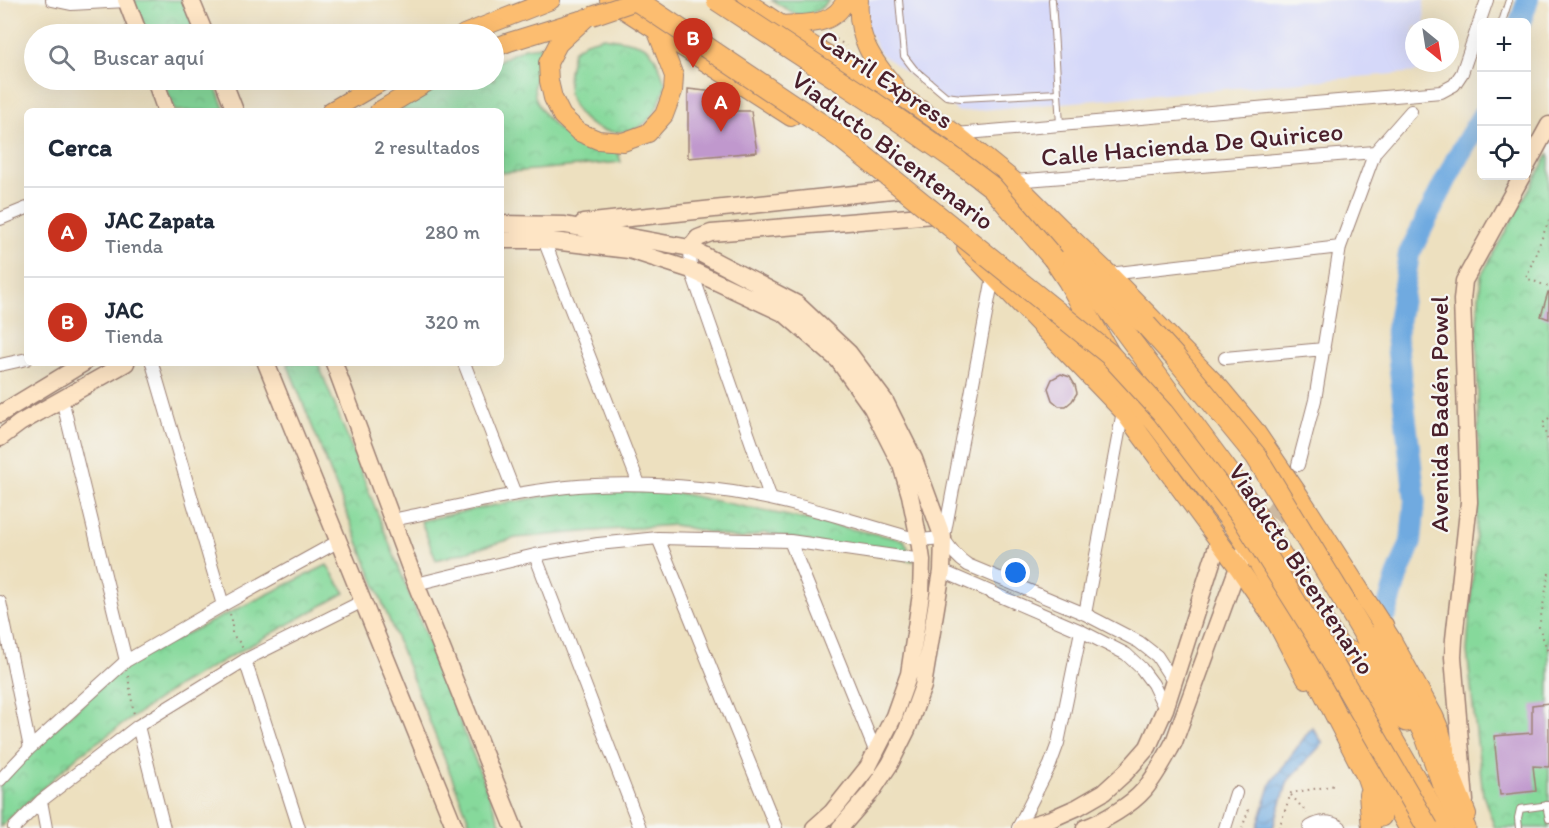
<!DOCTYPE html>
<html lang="es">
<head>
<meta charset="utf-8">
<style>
	:root { --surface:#fff; --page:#f2f2f3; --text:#1f2937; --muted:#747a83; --line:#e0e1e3; --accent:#c8321e }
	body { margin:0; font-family:Itim,sans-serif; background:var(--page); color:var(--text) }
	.controls { position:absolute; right:18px; top:18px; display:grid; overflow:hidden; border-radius:9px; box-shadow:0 6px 24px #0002 }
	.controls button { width:54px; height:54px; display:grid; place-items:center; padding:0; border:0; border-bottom:2px solid var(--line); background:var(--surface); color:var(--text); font:30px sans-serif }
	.compass { position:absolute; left:1405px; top:18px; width:54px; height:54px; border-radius:50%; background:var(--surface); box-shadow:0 6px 24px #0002; rotate:150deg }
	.you { position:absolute; left:1016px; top:573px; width:21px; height:21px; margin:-15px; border:4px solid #fff; border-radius:50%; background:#1a73e8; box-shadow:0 0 0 9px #1a73e833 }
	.badge { display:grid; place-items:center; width:39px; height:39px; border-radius:50%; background:var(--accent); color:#fff; font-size:20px; font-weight:700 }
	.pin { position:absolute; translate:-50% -50px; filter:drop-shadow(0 2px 3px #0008) }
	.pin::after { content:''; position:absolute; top:32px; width:21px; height:18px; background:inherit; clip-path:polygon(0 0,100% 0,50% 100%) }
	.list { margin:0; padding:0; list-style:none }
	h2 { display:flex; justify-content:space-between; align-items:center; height:78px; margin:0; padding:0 24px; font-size:26px }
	h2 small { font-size:20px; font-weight:400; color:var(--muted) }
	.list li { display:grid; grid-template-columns:39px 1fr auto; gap:18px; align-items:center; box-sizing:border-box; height:90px; padding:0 24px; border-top:2px solid var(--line) }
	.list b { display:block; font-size:22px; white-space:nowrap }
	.list p { margin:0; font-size:20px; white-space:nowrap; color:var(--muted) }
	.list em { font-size:20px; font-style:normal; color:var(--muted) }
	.icon { flex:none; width:33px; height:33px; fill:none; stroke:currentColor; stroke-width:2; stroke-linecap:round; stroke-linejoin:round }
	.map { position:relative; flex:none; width:1549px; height:828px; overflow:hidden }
	.search { position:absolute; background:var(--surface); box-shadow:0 6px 24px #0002; left:24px; top:24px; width:480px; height:66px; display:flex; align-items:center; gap:15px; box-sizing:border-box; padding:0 21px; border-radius:33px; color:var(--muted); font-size:22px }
	.panel { position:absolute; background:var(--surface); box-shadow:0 6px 24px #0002; left:24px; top:108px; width:480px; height:258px; border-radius:9px }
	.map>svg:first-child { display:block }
	.built { fill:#d5d8f9 }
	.park { fill:url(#park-crowns); stroke:#687c63; stroke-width:1.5 }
	.water { fill:url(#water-waves); stroke:#5d6486; stroke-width:1.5 }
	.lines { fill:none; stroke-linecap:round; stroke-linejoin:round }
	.river { stroke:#70aae0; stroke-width:22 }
	.building { fill:#c098cd }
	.tertiary-tunnel { stroke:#ccb9a1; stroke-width:15; stroke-dasharray:15 8; stroke-linecap:butt }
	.secondary-tunnel { stroke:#ccb9a1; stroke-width:16; stroke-dasharray:16 8; stroke-linecap:butt }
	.service-casing { stroke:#9c8075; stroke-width:8 }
	.minor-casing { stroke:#9c8075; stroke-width:14 }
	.tertiary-casing { stroke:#9c8075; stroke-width:17 }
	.secondary-casing { stroke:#9c8075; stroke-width:19 }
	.primary-casing { stroke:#9c8075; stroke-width:20 }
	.trunk-casing { stroke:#9c8075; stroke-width:22 }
	.motorway-casing { stroke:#9c8075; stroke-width:23 }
	.path { stroke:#9c8075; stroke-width:2; stroke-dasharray:1.5 4.5; stroke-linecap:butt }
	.service { stroke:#fff; stroke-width:6 }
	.minor { stroke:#fff; stroke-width:12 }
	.tertiary { stroke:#fff; stroke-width:15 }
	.secondary { stroke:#fee5c5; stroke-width:16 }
	.primary { stroke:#fcbd6f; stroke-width:18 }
	.trunk { stroke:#fcbd6f; stroke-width:20 }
	.motorway { stroke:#fcbd6f; stroke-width:21 }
	.primary-bridge-casing { stroke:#9c8075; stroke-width:20; stroke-linecap:butt }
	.motorway-bridge-casing { stroke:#9c8075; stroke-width:23; stroke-linecap:butt }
	.path-bridge { stroke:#9c8075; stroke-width:2; stroke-dasharray:1.5 4.5; stroke-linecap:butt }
	.primary-bridge { stroke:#fcbd6f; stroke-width:18 }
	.motorway-bridge { stroke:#fcbd6f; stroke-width:21 }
	.labels { text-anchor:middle; stroke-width:4.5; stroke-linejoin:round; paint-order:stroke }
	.street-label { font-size:26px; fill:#4a1f2b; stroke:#f6f6f2 }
</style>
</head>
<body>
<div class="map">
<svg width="1549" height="828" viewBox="0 0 1549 828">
	<defs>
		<pattern id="park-crowns" width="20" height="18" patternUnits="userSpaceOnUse" patternTransform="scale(1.5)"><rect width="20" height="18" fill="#86d99b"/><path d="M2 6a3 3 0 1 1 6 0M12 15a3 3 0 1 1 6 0" fill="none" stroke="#75ba86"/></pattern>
		<pattern id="water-waves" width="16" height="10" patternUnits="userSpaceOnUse" patternTransform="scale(1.5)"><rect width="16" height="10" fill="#70aae0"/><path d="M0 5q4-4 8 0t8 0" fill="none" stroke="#5e8ab6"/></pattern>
	</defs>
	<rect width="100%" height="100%" fill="#f6f6f2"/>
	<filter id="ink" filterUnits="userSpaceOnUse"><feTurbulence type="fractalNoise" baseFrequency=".0167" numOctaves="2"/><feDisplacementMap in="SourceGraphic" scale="12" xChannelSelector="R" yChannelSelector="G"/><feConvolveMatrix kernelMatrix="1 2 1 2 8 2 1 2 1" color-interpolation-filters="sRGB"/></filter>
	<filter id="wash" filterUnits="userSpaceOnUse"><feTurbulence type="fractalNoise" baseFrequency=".008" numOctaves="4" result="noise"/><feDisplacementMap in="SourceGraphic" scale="24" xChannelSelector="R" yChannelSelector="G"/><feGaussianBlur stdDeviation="1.35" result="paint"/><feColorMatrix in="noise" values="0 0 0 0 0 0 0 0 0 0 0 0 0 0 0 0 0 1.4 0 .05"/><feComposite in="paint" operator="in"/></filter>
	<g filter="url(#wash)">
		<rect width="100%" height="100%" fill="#ede0bf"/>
		<path class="built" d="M865,0H1424L1425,27H1414V63H1427L1428,71L959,112L881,54L865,26Z"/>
		<path class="park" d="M131,0H183L196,34H145Z
			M771,0H829C821,10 807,18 794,13C786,10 779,4 771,0Z
			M604,37C617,40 634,40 646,47C656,53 662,75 666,85C661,98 657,112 646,122C638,130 627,131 616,132C590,132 568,110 568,83C568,73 571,61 573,51L586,42Z
			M548,45C539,53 540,57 537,69C535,77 533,88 535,96C541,117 570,144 591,149C599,152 610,150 618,151L621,162L501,173V111H399C415,98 435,85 455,80C466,77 481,80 494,80V63L525,48Z
			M163,80H213L225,111H175Z
			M1549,153V828H1495L1483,795L1467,651L1479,492L1477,323L1481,276Z
			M287,363H318L502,828H472Z
			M659,489L904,540L914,561L764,533L741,539L674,525L595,531L516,538L436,560L421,521L485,507L562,493Z
			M327,565L345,593L179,685L79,755L0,827V779L127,663Z"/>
		<path class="water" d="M1312,727L1323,743L1288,781L1273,828H1257L1271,783Z"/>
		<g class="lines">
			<path class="river" d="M1520,22L1528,0
				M1386,613L1397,577L1411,542L1415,499L1396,336L1409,254L1457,158L1482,116"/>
		</g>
		<g id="blocks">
			<path class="building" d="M688,89L715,92L731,97L736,111H751L757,152L688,158Z
				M1548,292H1549V319L1541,316Z
				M1061,374L1070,377L1075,385L1077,393L1072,401L1066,406H1059L1052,400L1048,388L1052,379Z
				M1549,703V767L1533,766L1536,791L1500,795L1494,736L1532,733V705Z"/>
		</g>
	</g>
	<g filter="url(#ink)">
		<use href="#blocks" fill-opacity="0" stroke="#9c8075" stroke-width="1.5"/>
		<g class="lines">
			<path class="tertiary-tunnel" d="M1261,537L1287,501"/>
			<path class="secondary-tunnel" d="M1257,534L1284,496"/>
			<defs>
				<path id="service" d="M899,0L904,56L914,69L946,96L961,98L1058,93
					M1052,0L1060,124
					M1502,22L1509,0
					M1546,805L1549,819
					M1519,828L1518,818L1520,809L1549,805"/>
				<path id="minor" d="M52,0L71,4L126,1
					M956,134L1441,92L1454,85L1462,73L1487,0
					M1014,181L1375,152
					M0,219L27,208
					M544,240L639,484
					M690,248L691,270L771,499
					M1109,274L1340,247
					M1225,358L1324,349
					M152,363L223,605
					M464,363L515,494
					M0,365L27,359
					M62,399L126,661
					M1298,465L1315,400L1340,247L1375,152L1411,111
					M393,520C451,508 508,493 567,487C608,483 657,484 699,488C774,494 847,520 919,540L943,538
					M944,537L993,277
					M658,538L776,828
					M943,538C951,549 957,558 968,565L1085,614L1139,642L1157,656L1173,681
					M790,541L876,753
					M535,555L640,828
					M942,571L1081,631L1126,654L1141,668L1153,684L1165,709
					M416,584L535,555L598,544L658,538L790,541L922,560
					M0,602L30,748
					M1085,614L1123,411
					M245,660L299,828
					M138,726L164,828
					M0,780L30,748L126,661L223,605L339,541
					M41,801L46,828
					M14,828L41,801L138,726L245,660L363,601
					M1018,828L1050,765L1058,743L1081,631
					M1225,828L1236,793"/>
				<path id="tertiary" d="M1311,828C1321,822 1329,822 1339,828"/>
				<path id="secondary" d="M126,0L139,34
					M191,0L205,34
					M155,80L166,111
					M223,80L235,111
					M1526,167L1549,125
					M583,223L901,189
					M501,224L565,225L690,248L797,304L849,353L885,401L914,459L943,538L942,571L923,686L907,730L890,764L872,791L840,828
					M501,240H544L629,250L691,270L785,314L838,360L872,408L901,465L910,495L919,540L922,560L921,594L909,674L894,716L868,767L832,812L814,828
					M690,248L698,238L711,233L934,215
					M266,363L455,828
					M334,363L416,584L514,828
					M0,414L84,363
					M0,438L20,423L126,363
					M1465,801L1453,657L1454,639L1469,502L1462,300L1464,281L1522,176
					M1021,828L1051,819L1078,807L1104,792L1126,772L1148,747L1165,709L1219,540
					M1085,828C1104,821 1131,805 1144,790C1156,776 1165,758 1174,742L1238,567L1246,550"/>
				<path id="primary" d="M609,0L791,117
					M744,0L818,49L904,98L956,134L1014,181L1059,226L1109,274L1220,388L1254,429L1299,495L1392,640L1434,716L1440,730L1453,779L1467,814
					M859,0C856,37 872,60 895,87
					M586,18L558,44L548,63L549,81L553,98L562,116L579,132L598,140L623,142L648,133L664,115L673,91L674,76L657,32
					M782,25C807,23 833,27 846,0
					M464,34L551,0
					M494,48L509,42L580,20
					M331,111L384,80
					M379,111L431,80
					M966,248L1123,411L1238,567L1276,622L1306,679
					M1368,794L1371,828"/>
				<path id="trunk" d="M1077,274L1096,293L1234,479L1341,649L1444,828
					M1060,324L1155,422L1233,524L1259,563L1299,631
					M1350,722L1409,828"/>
				<path id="motorway" d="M1005,190L1038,221L1080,264L1146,325
					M1054,259L1068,280L1109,354
					M1348,607L1379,659L1386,665L1415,716L1426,737L1443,785L1465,828
					M1291,616L1305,655L1367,776L1381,816
					M1383,626L1389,654L1398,671
					M1341,649L1355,654L1361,659C1372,676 1389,711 1406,721"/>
			</defs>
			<use href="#service" class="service-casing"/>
			<use href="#minor" class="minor-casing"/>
			<use href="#tertiary" class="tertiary-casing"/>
			<use href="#secondary" class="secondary-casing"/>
			<use href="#primary" class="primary-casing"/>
			<use href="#trunk" class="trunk-casing"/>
			<use href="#motorway" class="motorway-casing"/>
			<path class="path" d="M836,39L846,46
				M1549,220L1526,278L1549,287
				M1549,418L1542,424L1549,443
				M1549,573L1539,627L1549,655
				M230,614L232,619V634L240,643L243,649
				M128,676L134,715
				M1291,795L1307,813
				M1242,828L1249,809
				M1279,828L1291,793L1336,785"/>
			<use href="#service" class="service"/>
			<use href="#minor" class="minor"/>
			<use href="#tertiary" class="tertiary"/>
			<use href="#secondary" class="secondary"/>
			<use href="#primary" class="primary"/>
			<use href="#trunk" class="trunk"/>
			<use href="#motorway" class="motorway"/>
			<defs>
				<path id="primary-bridge" d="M592,16L639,0"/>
				<path id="motorway-bridge" d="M636,0L840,137L1109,354L1163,413L1241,515L1318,638L1428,828
					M717,0L871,101L959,162L992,187L1054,259
					M1146,325L1175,357L1256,456L1348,607"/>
			</defs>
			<use href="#primary-bridge" class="primary-bridge-casing"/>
			<use href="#motorway-bridge" class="motorway-bridge-casing"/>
			<path class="path-bridge" d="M804,94L812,81"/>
			<use href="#primary-bridge" class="primary-bridge"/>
			<use href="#motorway-bridge" class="motorway-bridge"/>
		</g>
	</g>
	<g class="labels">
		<g class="street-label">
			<text transform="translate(886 79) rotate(34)" y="9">Carril Express</text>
			<text transform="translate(1192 144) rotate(-5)" y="9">Calle Hacienda De Quiriceo</text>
			<text transform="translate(893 150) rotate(37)" y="9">Viaducto Bicentenario</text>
			<text transform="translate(1439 414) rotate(-90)" y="9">Avenida Badén Powel</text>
			<text transform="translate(1302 569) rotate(57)" y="9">Viaducto Bicentenario</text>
		</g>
	</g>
</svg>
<div class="controls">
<button>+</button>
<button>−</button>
<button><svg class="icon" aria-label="locate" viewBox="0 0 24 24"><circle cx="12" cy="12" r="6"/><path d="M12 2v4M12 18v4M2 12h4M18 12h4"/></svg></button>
</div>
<svg class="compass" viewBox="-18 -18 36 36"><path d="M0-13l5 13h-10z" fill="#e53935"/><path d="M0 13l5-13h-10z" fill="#747a83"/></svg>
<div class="you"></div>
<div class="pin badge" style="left:721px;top:132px">A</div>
<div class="pin badge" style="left:693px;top:68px">B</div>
<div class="search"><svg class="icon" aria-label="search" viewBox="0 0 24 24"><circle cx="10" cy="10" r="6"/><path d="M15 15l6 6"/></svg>Buscar aquí</div>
<section class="panel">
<h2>Cerca<small>2 resultados</small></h2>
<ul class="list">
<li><span class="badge">A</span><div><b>JAC Zapata</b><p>Tienda</p></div><em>280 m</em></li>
<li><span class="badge">B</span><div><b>JAC</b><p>Tienda</p></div><em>320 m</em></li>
</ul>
</section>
</div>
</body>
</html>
